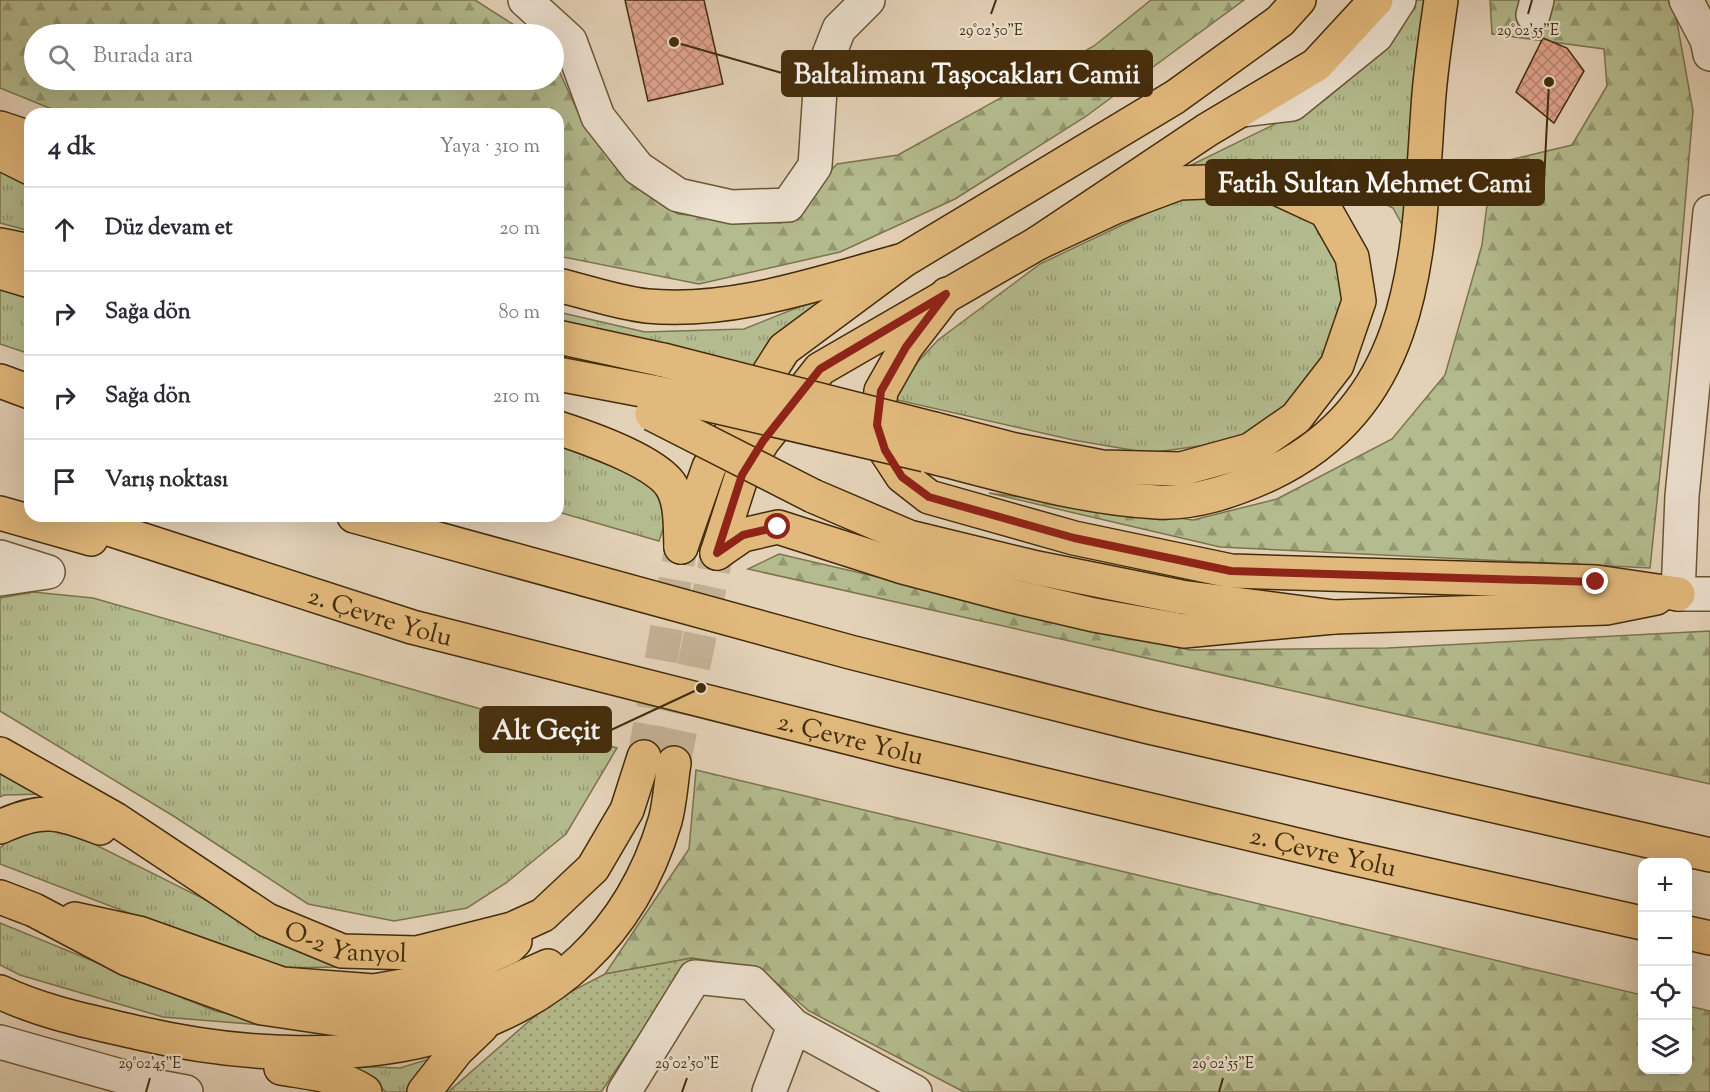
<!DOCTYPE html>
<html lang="tr">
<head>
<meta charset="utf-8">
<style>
	:root { --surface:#fff; --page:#f2f2f3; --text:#2b2b33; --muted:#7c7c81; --line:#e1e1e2 }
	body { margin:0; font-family:"Sorts Mill Goudy",serif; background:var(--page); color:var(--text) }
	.controls { position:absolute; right:18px; bottom:18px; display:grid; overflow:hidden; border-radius:12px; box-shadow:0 6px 24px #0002 }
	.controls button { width:54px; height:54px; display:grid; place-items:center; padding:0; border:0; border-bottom:2px solid var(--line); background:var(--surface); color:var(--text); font:30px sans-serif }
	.stop { position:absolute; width:18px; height:18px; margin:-14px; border:4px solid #8f2418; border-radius:50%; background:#fff }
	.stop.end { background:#8f2418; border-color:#fff; box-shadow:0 2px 6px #0008 }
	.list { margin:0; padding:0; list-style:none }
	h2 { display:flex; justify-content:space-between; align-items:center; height:78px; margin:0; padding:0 24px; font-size:26px }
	h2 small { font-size:20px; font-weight:400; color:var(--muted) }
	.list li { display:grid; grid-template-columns:39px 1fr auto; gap:18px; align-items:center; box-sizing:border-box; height:84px; padding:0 24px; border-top:2px solid var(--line) }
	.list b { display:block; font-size:22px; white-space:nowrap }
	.list em { font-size:20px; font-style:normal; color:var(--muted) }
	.icon { flex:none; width:33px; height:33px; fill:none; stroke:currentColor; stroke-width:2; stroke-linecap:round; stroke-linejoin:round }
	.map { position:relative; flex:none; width:1710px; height:1092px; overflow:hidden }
	.search { position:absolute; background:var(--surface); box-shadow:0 6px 24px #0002; left:24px; top:24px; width:540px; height:66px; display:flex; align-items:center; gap:15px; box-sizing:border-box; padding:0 21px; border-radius:33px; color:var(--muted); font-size:22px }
	.panel { position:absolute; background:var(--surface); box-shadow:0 6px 24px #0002; left:24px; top:108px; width:540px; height:414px; border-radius:18px }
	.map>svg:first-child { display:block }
	.grass { fill:url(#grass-tufts); stroke:#7c744d; stroke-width:1.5 }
	.forest { fill:url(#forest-firs); stroke:#7c744d; stroke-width:1.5 }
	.park { fill:url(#park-dots); stroke:#7c744d; stroke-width:1.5 }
	.building { fill:url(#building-cross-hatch); stroke:#432c0b; stroke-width:1.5 }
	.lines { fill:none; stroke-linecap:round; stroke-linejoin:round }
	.major-tunnel { stroke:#c4b195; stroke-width:33; stroke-dasharray:33 16; stroke-linecap:butt }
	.minor-casing { stroke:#6b5636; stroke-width:36 }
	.major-casing { stroke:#432c0b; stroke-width:36 }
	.highway-casing { stroke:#432c0b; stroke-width:36 }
	.minor { stroke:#ede2d1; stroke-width:33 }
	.major { stroke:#e2b97c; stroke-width:33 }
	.highway { stroke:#e2b97c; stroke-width:33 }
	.highway-bridge-casing { stroke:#432c0b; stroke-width:36; stroke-linecap:butt }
	.highway-bridge { stroke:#e2b97c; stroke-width:33 }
	.route { stroke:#8f2418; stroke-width:8 }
	.ticks { fill:none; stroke:#432c0b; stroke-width:2 }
	.labels { text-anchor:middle; stroke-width:4.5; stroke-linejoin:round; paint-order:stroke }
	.street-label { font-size:26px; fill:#432c0b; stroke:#ede2d1 }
	.ticks-label { font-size:15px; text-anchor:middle; fill:#432c0b; stroke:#ede2d1; stroke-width:4.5; stroke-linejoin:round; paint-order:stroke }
	.leader { fill:none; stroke:#432c0b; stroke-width:2 }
	.callout-dot { fill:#432c0b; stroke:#ede2d1; stroke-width:2 }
	.callout { fill:#432c0b; stroke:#432c0b; stroke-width:2 }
	.callout-label { font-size:27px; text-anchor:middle; font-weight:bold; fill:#fff }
</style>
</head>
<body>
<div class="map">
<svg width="1710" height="1092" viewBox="0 0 1710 1092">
	<defs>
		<pattern id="grass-tufts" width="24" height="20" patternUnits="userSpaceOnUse" patternTransform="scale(1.5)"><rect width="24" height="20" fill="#b4bc8f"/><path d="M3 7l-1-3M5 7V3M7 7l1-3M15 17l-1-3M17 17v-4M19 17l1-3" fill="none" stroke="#949973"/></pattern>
		<pattern id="forest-firs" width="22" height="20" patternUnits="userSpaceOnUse" patternTransform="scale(1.5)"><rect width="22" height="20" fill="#b4bc8f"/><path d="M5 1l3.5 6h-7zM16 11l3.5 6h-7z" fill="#949973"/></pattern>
		<pattern id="park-dots" width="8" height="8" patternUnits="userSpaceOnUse" patternTransform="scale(1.5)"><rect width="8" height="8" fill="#b4bc8f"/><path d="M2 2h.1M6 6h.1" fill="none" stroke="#949973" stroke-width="1.8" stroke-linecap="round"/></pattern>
		<pattern id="building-cross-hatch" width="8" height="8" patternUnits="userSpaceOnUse" patternTransform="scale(1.5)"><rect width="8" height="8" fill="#e1a490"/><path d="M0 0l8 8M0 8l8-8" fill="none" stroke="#b88674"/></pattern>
	</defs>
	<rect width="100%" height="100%" fill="#e4d2b8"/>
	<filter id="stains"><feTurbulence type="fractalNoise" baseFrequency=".00333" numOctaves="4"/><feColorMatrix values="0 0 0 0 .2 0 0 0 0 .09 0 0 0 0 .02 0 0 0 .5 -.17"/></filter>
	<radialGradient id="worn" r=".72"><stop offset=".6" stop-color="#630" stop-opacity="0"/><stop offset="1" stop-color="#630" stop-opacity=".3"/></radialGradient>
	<path class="grass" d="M1414,0H1427L1411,241L1393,208L1342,182L1249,159L1175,173L1326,99L1400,31Z
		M0,170L30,187V231L0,223Z
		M1265,194L1313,216L1338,261L1347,308L1324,364L1285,410L1235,441L1149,453L1073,440L893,399L900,381L938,340L1040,264L1183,196Z
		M0,286L30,294V354L0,344Z
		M829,295L749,371L558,321V312L645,332L744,329Z
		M558,445L653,483L667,517L659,541L558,512Z
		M33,592L93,598L617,748L566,834L506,883L467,908L394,921L308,904L175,817L0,711V598Z
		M0,768L46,794L4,795L0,797Z
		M38,828L76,835L340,967L273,968L0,864V848L11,837Z
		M0,923L215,1011L301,1028L163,1017L20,975L0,965Z
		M439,1056L409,1092H386L365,1073L346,1066L400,1068Z"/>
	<path class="forest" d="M0,0H475L528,34H34V80H554V60L582,121L644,193L678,214L781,223L837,164L898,155L1094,46L1151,0H1244L1085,117L955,199L840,252L699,284L558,256V114H64L0,88Z
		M1490,0H1673L1693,111L1672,358L1650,568L1220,547L989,493L1193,520L1277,499L1392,439L1445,375L1482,245L1492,164L1572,145L1607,86L1604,49L1492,34Z
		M779,554L1190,650L1388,648L1710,631V784L748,569Z
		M696,770L1642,995V1070H1688V1006L1710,1011V1092H964L809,1011L759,968L692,958L605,974L689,849Z"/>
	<path class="park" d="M692,958L601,1092H448L551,1002L605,974Z"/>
	<path class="building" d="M625,0H704L723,84L648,101Z
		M1543,38L1567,48L1584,71L1554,123L1516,92Z"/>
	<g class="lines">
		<path class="major-tunnel" d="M644,757L681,547
			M674,763L717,553"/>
		<defs>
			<path id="minor" d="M525,0L570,41L598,117L638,168L678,195L732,207L788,205L815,166L821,75L839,29L868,0
				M1686,0L1707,40L1710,54
				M1533,15L1537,0
				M1241,110L1292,104L1376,36L1399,0
				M1710,212L1682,496L1678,594H1710
				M0,557L48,572L0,579
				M0,1042L159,1087L186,1092
				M624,1092L695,977L752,983L794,1026L915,1092
				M769,1092L794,1026"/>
			<g id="major">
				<path d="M947,294L906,347L881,391L877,425L885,450L902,476L929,497L1074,538L1231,571L1596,582L1678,594"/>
				<path d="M681,547L709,467L784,349L904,260L1175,97L1280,21L1299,0"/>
				<path d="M717,553L743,535L778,527L903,567L1013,596L1094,615L1184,631L1334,617L1606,608L1656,598"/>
				<path d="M717,553L742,475L763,441L820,369L1038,243L1207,130L1316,65L1376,0"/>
				<path id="s1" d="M0,754L115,819L267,920L342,951L417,953L512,929L543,915L593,868L627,810L644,757"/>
				<path d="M0,827C43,807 57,812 100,828"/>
				<path d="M0,897L34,910L127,959L262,1008L364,1023L426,1009L501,987L548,966"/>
				<path d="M75,919L139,933L282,984L374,991L441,979L509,947L515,941"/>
				<path d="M0,992C44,1013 92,1022 139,1033C342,1080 595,1056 665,821C670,803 671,782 674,763"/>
				<path d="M281,1068C310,1073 340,1075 365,1092"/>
				<path d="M424,1092L457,1050L482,1026"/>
			</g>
			<g id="highway">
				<path d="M0,128L30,138"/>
				<path d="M0,153L30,168"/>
				<path d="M0,245L30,251"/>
				<path d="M0,272L30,281"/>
				<path d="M558,285C587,292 618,303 647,306C735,314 821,282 904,260"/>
				<path d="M558,337L663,360"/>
				<path d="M558,374L658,393"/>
				<path d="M0,381L30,392"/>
				<path d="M558,428C586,437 652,460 670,484C682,501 680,527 681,547"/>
				<path d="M934,429L1015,450L1102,467L1181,469L1250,450L1296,418L1337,365L1359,301L1352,257L1326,211L1259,180L1179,183L1115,207L1038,243"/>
				<path d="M925,455C1001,474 1079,498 1157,502C1196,504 1235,490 1270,474C1420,402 1418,251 1428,108C1430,72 1436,36 1441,0"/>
				<path d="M813,496L909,537L1037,568L1181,597L1334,617"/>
				<path d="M0,513L91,539"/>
				<path id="s2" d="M69,516L412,627L898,750L1339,855L1642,923"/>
				<path d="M354,516L850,652L1149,727L1710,855"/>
				<path d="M1688,933L1710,938"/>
			</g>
		</defs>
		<use href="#minor" class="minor-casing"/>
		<use href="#major" class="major-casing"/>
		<use href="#highway" class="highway-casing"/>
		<use href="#minor" class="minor"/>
		<use href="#major" class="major"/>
		<use href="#highway" class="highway"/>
		<defs>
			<path id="highway-bridge" d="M663,360L934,429
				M658,393L925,455
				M652,414L813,496"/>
		</defs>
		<use href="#highway-bridge" class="highway-bridge-casing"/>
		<use href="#highway-bridge" class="highway-bridge"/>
	</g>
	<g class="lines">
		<path class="route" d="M778,527L743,535L717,553L742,475L763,441L820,369L946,294L906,347L881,391L877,425L885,450L902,477L929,497L1074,538L1231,571L1596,582"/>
	</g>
	<path class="ticks" d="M991,14L996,0M1528,14L1532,0M146,1092L150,1078M682,1092L687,1078M1219,1092L1223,1078"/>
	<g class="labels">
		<g class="street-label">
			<text dy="9" stroke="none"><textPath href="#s2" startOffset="327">2. Çevre Yolu</textPath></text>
			<text dy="9" stroke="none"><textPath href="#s2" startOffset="813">2. Çevre Yolu</textPath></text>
			<text dy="9" stroke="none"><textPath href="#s2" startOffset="1299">2. Çevre Yolu</textPath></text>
			<text dy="9" stroke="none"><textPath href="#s1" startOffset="398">O-2 Yanyol</textPath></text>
		</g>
	</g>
	<g class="ticks-label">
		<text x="991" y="35">29°02'50"E</text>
		<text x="1528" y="35">29°02'55"E</text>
		<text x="150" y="1068">29°02'45"E</text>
		<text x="687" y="1068">29°02'50"E</text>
		<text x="1223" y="1068">29°02'55"E</text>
	</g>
	<path class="leader" d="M674 42L782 73M1549 82L1544 182M701 688L611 730"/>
	<g class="callout-dot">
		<circle cx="674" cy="42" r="6"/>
		<circle cx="1549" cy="82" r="6"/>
		<circle cx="701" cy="688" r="6"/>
	</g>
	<g class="callout">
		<rect x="782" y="51" width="370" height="45" rx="6"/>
		<rect x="1206" y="160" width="338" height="45" rx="6"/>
		<rect x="480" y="707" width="131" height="45" rx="6"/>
	</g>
	<g class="callout-label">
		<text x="967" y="83">Baltalimanı Taşocakları Camii</text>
		<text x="1375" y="192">Fatih Sultan Mehmet Cami</text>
		<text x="546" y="739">Alt Geçit</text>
	</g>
	<rect width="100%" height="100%" filter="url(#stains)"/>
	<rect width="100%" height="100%" fill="url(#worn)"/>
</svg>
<div class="controls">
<button>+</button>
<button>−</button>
<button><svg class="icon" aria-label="locate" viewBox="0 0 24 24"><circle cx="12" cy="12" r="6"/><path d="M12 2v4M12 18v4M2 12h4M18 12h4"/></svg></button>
<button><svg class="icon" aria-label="layers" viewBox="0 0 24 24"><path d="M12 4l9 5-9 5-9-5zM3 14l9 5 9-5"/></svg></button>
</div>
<div class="stop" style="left:778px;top:527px"></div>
<div class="stop end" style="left:1596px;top:582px"></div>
<div class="search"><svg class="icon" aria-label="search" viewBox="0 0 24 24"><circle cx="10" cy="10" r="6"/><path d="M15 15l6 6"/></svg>Burada ara</div>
<section class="panel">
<h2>4 dk<small>Yaya · 310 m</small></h2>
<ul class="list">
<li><svg class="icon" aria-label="ahead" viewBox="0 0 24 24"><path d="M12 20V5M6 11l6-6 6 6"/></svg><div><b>Düz devam et</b></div><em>20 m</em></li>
<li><svg class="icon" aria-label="right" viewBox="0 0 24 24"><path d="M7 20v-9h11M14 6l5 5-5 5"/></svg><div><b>Sağa dön</b></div><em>80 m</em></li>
<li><svg class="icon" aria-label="right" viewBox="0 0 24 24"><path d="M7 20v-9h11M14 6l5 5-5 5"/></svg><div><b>Sağa dön</b></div><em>210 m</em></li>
<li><svg class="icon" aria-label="arrive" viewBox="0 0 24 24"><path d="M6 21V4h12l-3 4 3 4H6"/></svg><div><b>Varış noktası</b></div></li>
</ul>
</section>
</div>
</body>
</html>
